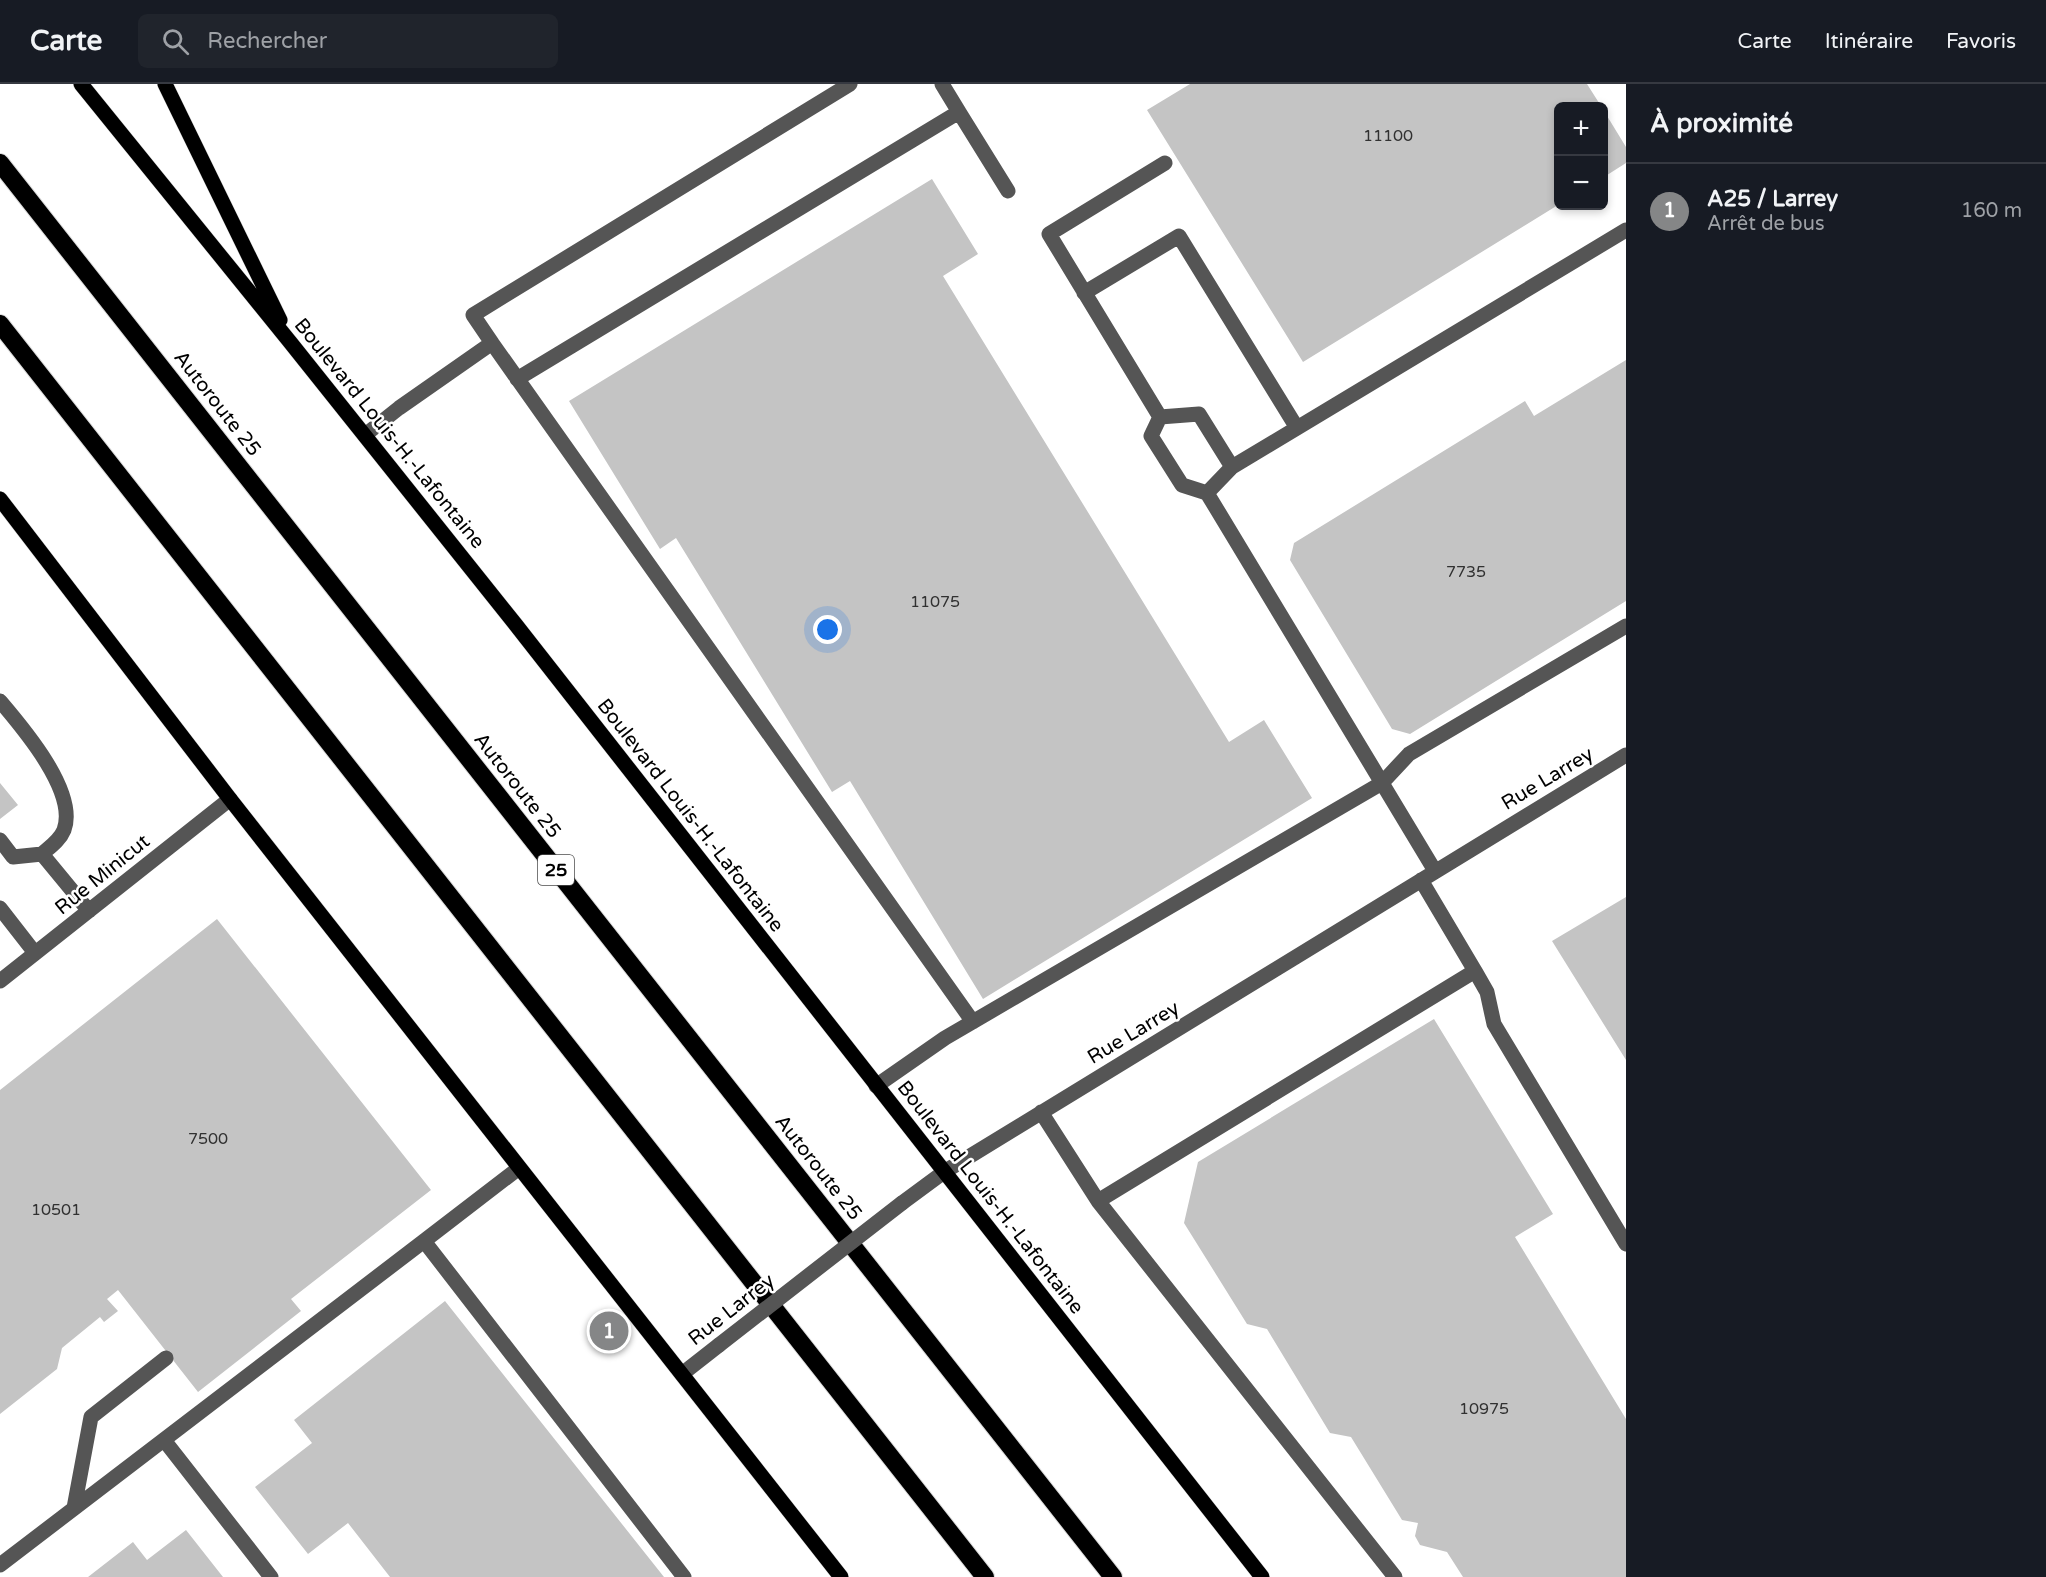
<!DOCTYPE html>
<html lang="fr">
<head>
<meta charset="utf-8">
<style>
	:root { --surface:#171b24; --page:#20242c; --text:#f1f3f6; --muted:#9ea1a6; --line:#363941; --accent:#858687 }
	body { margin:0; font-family:"Varela Round",sans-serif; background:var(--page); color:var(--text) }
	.controls { position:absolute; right:18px; top:18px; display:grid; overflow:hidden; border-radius:9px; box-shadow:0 3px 9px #0003 }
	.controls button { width:54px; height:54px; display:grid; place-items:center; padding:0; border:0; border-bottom:2px solid var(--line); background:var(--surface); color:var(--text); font:30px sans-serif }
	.you { position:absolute; left:828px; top:546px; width:21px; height:21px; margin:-15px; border:4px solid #fff; border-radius:50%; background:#1a73e8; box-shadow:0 0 0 9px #1a73e833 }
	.badge { display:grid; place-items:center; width:39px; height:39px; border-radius:50%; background:var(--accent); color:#fff; font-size:20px; font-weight:700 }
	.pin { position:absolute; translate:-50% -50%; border:3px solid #fff; box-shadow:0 2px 6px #0006 }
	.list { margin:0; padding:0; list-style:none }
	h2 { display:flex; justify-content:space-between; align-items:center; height:78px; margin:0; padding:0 24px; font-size:26px }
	h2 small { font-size:20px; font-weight:400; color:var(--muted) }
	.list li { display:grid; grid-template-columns:39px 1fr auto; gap:18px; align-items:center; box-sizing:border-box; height:96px; padding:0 24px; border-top:2px solid var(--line) }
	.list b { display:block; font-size:22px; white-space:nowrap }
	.list p { margin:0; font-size:20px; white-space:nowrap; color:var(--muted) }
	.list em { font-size:20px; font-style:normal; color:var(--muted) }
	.icon { flex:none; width:33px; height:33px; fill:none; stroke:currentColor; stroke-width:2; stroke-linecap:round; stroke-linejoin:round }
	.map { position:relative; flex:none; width:1626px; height:1493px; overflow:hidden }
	header { display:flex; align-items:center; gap:36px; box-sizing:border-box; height:84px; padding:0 30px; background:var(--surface); border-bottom:2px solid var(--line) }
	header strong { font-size:28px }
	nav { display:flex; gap:33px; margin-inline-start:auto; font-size:21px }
	.search { width:420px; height:54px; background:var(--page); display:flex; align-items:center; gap:15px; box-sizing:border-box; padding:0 21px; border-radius:9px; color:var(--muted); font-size:22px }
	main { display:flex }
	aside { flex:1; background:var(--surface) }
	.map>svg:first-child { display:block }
	.building { fill:#c4c4c4 }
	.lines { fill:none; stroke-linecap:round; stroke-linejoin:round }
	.major-casing { stroke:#dbdbdb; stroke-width:16 }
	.highway-casing { stroke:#dbdbdb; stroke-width:20 }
	.minor { stroke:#555; stroke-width:15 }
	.major { stroke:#000; stroke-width:15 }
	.highway { stroke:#000; stroke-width:18 }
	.minor-bridge { stroke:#555; stroke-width:15 }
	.labels { text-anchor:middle; stroke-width:5; stroke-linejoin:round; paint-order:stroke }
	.number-label { font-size:16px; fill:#313131 }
	.shield { fill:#fff; stroke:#4c4c4c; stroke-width:1.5 }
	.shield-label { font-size:18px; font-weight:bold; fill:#000 }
	.street-label { font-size:20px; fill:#000; stroke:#fff }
</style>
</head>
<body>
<header>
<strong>Carte</strong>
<div class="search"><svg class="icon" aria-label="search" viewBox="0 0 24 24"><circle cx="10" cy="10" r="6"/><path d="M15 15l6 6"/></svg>Rechercher</div>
<nav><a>Carte</a><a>Itinéraire</a><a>Favoris</a></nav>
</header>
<main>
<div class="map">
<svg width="1626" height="1493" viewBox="0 0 1626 1493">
	<rect width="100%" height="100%" fill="#fff"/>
	<path class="building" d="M1190,0H1587L1601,22H1558V121L1303,278L1147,26Z
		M1604,27L1626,63V79L1604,93Z
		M932,95L978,170L943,192L1229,658L1264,636L1312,714L983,915L850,697L832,708L676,454L660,465L569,317Z
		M1626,276V517L1410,650L1392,645L1290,476L1294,459L1525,317L1534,332Z
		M0,699L18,721L0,735Z
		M1626,813V976L1552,857Z
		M217,835L431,1106L291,1215L301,1227L198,1308L118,1206L107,1215L118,1227L104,1238L100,1233L62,1264L57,1285L0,1330V1006Z
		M1434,935L1553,1130L1515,1153L1626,1335V1493H1463L1447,1468L1420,1461L1415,1452L1418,1439L1402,1436L1351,1353L1330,1349L1267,1245L1247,1240L1184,1139L1198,1078Z
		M445,1217L664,1493H390L348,1439L308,1470L255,1403L312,1359L294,1336Z
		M186,1446L223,1493H88L133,1458L147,1476Z"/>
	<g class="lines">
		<defs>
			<path id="major" d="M81,0L290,258L516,541L1262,1493
				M165,0L280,236
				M0,415L230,715L841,1493"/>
			<path id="highway" d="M0,79L1113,1493
				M0,240L985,1493"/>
		</defs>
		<use href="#major" class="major-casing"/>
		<use href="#highway" class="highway-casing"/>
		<path class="minor" d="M959,28L1008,107
			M1165,79L1049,150L1160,333L1151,352L1182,401L1207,409L1382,699L1409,670L1626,542
			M1084,209L1179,152L1297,344
			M492,259L473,231L850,0
			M517,295L959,28L942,0
			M1160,333L1199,330L1232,383L1207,409
			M365,351L399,324L492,259L973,938
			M1232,383L1626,146
			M0,617C23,644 78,708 64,746C60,756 50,763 42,770L89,827
			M0,756L13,773L42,770
			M0,824L35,869
			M1475,887L1487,908L1494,940L1626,1160
			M0,897L230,715
			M876,1002L945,954L1382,699L1435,787
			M1041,1028L1098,1117L1475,887L1421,796
			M519,1084L424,1157L684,1493
			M1098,1117L1395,1493
			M902,1119L944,1088L1626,671
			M682,1290L719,1261
			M164,1356L271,1493
			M74,1424L91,1333L166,1274
			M0,1481L424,1157"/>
		<use href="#major" class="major"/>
		<use href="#highway" class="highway"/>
		<path class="minor-bridge" d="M719,1261L902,1119"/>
	</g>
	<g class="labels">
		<g class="number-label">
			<text x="1388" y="57">11100</text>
			<text x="1466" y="493">7735</text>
			<text x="935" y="523">11075</text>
			<text x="208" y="1060">7500</text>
			<text x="56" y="1131">10501</text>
			<text x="1484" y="1330">10975</text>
		</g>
		<rect class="shield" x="538" y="771" width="36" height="30" rx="4.5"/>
		<g class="shield-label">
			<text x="556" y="792">25</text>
		</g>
		<g class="street-label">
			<text transform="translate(218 319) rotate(52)" y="7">Autoroute 25</text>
			<text transform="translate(390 349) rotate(51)" y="7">Boulevard Louis-H.-Lafontaine</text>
			<text transform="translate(1547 694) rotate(-31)" y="7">Rue Larrey</text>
			<text transform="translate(518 701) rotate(52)" y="7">Autoroute 25</text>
			<text transform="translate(691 731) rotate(52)" y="7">Boulevard Louis-H.-Lafontaine</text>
			<text transform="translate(102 790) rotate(-39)" y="7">Rue Minicut</text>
			<text transform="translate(1133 948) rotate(-31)" y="7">Rue Larrey</text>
			<text transform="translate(819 1083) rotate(52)" y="7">Autoroute 25</text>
			<text transform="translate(991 1113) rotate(52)" y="7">Boulevard Louis-H.-Lafontaine</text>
			<text transform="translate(731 1225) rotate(-38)" y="7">Rue Larrey</text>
		</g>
	</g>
</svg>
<div class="controls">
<button>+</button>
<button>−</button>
</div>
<div class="you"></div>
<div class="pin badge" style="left:609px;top:1247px">1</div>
</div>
<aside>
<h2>À proximité<small></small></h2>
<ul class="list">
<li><span class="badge">1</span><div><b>A25 / Larrey</b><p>Arrêt de bus</p></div><em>160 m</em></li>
</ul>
</aside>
</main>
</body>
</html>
